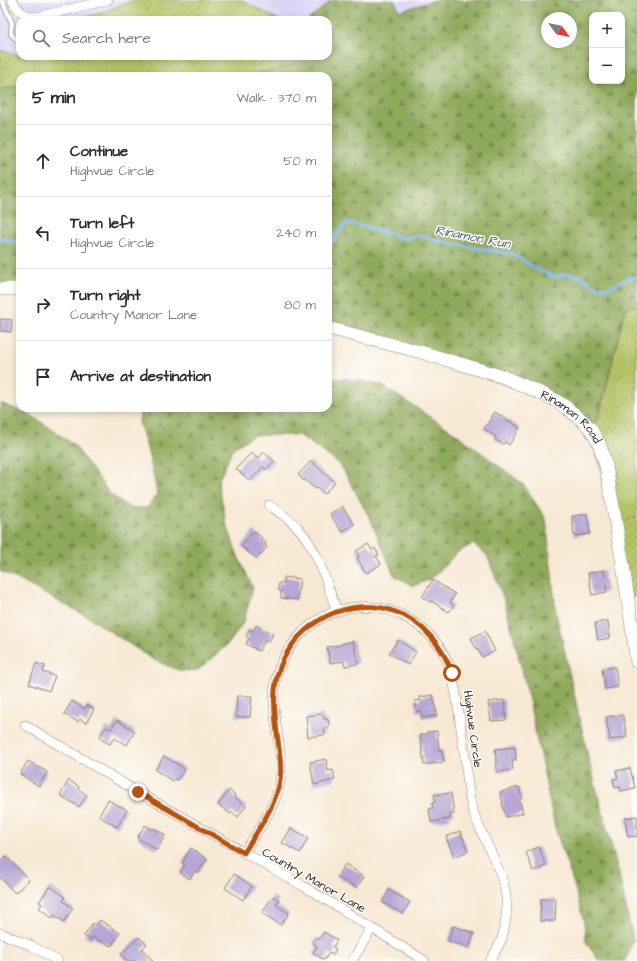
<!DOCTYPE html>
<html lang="en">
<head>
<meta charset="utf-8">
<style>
	:root { --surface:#fff; --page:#f7f7f7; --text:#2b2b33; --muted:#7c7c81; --line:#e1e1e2 }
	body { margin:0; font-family:"Architects Daughter",sans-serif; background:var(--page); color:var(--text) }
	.controls { position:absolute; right:12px; top:12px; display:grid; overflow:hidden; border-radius:8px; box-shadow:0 2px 6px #0003 }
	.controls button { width:36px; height:36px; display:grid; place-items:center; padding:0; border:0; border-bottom:1px solid var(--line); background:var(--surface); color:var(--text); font:20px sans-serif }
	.compass { position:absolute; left:541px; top:12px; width:36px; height:36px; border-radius:50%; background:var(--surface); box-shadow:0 2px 6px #0003; rotate:123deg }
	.stop { position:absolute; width:12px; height:12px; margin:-9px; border:3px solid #b45309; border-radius:50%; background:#fff }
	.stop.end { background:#b45309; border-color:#fff; box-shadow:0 1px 4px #0008 }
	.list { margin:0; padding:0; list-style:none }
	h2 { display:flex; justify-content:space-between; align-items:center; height:52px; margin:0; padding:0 16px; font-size:17px }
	h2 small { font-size:13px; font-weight:400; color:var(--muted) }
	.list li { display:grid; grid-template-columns:26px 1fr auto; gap:12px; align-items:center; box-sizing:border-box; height:72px; padding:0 16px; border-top:1px solid var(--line) }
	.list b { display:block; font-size:15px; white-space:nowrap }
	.list p { margin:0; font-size:13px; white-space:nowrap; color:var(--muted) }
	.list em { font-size:13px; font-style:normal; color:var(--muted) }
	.icon { flex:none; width:22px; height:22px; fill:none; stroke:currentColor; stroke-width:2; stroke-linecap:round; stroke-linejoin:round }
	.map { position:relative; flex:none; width:637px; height:961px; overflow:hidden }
	.search { position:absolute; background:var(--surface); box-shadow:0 2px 6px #0003; left:16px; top:16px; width:316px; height:44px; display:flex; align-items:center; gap:10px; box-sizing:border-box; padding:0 14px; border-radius:12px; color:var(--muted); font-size:15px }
	.panel { position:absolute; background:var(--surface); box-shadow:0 2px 6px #0003; left:16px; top:72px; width:316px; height:340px; border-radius:12px }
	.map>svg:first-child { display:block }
	.built { fill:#ddd5f6 }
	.grass { fill:url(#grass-dots); stroke:#687040 }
	.forest { fill:url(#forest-firs); stroke:#56623b; fill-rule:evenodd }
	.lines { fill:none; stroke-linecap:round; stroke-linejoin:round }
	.stream { stroke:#7fb9f1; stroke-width:3 }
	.building { fill:#b6a7d4 }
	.lane-casing { stroke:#8a8278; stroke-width:6 }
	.street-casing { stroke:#8a8278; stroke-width:10 }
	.secondary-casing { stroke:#8a8278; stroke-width:14 }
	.path { stroke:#8a8278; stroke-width:2; stroke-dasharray:3 3; stroke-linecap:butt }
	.lane { stroke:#fff; stroke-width:4.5 }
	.street { stroke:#fff; stroke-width:9 }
	.secondary { stroke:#fff; stroke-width:13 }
	.route { stroke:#b45309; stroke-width:5 }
	.labels { text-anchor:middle; stroke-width:3; stroke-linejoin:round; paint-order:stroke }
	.street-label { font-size:12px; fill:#1c1c1c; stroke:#fdfcf7 }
	.water-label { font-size:13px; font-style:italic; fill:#445b71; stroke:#fdfcf7 }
</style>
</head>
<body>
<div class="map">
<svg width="637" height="961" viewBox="0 0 637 961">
	<defs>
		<pattern id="grass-dots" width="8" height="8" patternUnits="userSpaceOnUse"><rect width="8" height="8" fill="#b4c365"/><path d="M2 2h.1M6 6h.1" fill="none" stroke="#9aa757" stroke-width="1.8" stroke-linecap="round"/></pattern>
		<pattern id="forest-firs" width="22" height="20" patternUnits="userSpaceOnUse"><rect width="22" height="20" fill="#8fa95a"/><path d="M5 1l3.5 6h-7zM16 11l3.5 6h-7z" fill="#74894a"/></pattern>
	</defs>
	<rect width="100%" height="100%" fill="#fdfcf7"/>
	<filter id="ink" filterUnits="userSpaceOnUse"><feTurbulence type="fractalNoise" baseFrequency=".025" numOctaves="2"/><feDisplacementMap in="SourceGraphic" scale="8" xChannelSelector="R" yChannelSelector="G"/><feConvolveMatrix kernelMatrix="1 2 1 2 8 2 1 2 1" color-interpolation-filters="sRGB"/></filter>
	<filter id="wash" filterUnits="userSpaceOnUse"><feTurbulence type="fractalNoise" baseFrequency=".012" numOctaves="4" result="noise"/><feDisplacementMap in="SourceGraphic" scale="16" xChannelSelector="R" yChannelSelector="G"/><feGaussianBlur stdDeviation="0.9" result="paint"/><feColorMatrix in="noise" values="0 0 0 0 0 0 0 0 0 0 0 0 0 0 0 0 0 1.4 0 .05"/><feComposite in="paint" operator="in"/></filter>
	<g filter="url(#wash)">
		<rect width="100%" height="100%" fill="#f7e8d3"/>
		<path class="built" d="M0,0H134L100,13L73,20H20V54L18,55L0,50Z
			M241,0H332L308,20H279Z
			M394,0H435L400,11Z"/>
		<path class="grass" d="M134,0H241L279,20H73L100,13Z
			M0,50L18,55L20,54V56H295L294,65L247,76H20V86L0,89Z
			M637,305V596L628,598L615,522L590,428L598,420L625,309Z"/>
		<path class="forest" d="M332,0H394L400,11L435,0H637V305L625,309L598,420L590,428L555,400L328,328V76H247L293,65L295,56H328V20H308ZM592,15H622V81H592ZM547,18H571V42H547Z
			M20,86V289H0V89Z
			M328,378L349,379L381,385L455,433L523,484L546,519L556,613L589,761L618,870L633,940L626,960L624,961H602L598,959L586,942L584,922L575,888L555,828L526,686L505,602L487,555L473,544L458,552L431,579L413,586L394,575L370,518L340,464L299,435H254L233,448L218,482L226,522L237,554L253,588L244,621L230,642L198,670L181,671L154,660L90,618L19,580L0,571V403L31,415L74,445L110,494L130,508H147L157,494L153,472L147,448L139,422L141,408H328Z"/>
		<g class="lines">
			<path class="stream" d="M0,238L20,244
				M328,243H331L346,223L363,226L406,239L416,235L452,244L512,254L535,268L554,277L567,274L581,276L594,286L608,288L629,278L637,277"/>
		</g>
		<g id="blocks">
			<path class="building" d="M0,319L12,320L11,332L0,331Z
				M495,412L520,428L509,445L505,442L503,444L494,439L496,437L484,429Z
				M264,452L274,461L266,470L263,467L250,481L236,469L251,453L258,459Z
				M311,461L327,476V475L335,482L324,494L317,488L315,489L305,480L304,481L298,475Z
				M342,506L354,524L342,532L330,514Z
				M587,514L590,534L574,536L572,516Z
				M254,531L262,538L261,539L266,543L265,545L267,547L257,559L241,546Z
				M368,544L372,550L375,548L379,555L376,556L381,564L366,573L357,558L359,557L356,551Z
				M604,570L607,592L592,595L588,573Z
				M284,577L300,579L297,600L281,598V591L278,590L279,583H284Z
				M433,580L455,594L450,603L454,605L449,612L431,601L430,602L422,597Z
				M608,621L610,638L598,640L595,623Z
				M256,625L273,634L269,642L265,640L259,651L246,644L249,638L246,636L249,629L253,631Z
				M485,631L495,651L482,657L478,650H477L471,638Z
				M398,640L416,652L408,665L389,653Z
				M353,641L358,664L345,666L344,661L330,663L327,647L341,645V644Z
				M36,663L45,666L43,672L55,676L49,691L29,684Z
				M615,667L618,687L605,689L602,669Z
				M433,695L437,716L422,718L421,711L417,712L415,701L421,700L420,697Z
				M237,696H252L250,717H236Z
				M504,700L506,720L491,721L488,702Z
				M72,701L85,709L87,705L94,709L86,723L80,719L78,722L64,714Z
				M323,714L324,719H328L329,728H324L325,735L308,737L306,716Z
				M623,715L627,737L610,740L606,717Z
				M117,720L135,731L127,745L114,738L110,744L99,738L106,727L111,729Z
				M437,731L439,750H442L444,762L424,765L420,735L427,734V732Z
				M515,747L516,760H512L513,770L497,772L495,749Z
				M164,756L185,769L177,780L175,779L173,781L155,770Z
				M326,759L328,771L333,770L335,780L314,785L310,762Z
				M28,761L47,772L39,786L20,774Z
				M630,768L635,788L621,791L620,787L615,788L613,779L618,778L616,771Z
				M69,780L79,787L78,789L87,795L79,807L60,795Z
				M519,787L522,799H519L523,813L506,817L502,803H503L500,792Z
				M229,790L235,795L234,797L246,806L238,817L232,812L231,814L218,805Z
				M451,793L454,814L450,815V819L431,822L429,809L433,808L432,803L435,802L434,795Z
				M108,800L127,810L117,827L99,816Z
				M637,816V836L628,837L625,818Z
				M145,825L152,830L153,828L165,835L157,850L137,838Z
				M291,828L308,838L300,853L282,843Z
				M460,831L468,851L454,857L446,837Z
				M539,847L546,866L533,871L526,852Z
				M191,848L207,859L198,873L195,871L190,879L180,873L185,865L182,863Z
				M6,856L29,880L15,893L0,877V862Z
				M345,864L364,876L357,888L337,877Z
				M234,874L252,886L243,900L225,888Z
				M50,886L65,897L63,901L73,908L64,922L54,915L52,918L39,908L42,904L39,902Z
				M389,890L410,902L403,914L382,902Z
				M273,896L279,900L276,905L289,913L281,925L262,913Z
				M541,899H556L555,921H540Z
				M100,920L120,933L111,946L100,940L99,941L93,937L91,940L84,936L93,923L96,925Z
				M453,926L474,933L469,948L448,941Z
				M324,932L337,940L333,947L336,949L333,955L329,953L324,960L313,953L317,946L313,943L317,937L320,939Z
				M139,937L147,944L142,949L153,961H127L121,954Z"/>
		</g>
	</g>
	<g filter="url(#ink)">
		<use href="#blocks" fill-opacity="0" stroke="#8a8278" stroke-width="1"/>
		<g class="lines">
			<defs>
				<path id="lane" d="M2,0L12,23L11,34L18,41H20"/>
				<path id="street" d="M12,0C18,11 24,16 37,17L108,0
					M269,505C279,512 290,519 298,528C318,549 327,585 337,611
					M25,725L138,792L303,886L346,912L425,961
					M244,853C257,831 276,807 280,782C284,755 274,726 274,699C274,653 310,612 356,607C376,605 395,610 412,621C449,645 453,673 459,714C461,731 464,748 466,765C467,778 468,791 471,804C475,820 482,833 489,848C500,871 509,891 506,917C505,924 504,932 502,938C499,946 494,954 490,961
					M0,933L30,945L58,961
					M352,961L372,928"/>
				<g id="secondary">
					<path d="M0,289H20"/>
					<path id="s1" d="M328,328L421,352L504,377L543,394L555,400L567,408L583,421L590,428L599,443L606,466L623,565L637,662"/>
				</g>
			</defs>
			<use href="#lane" class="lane-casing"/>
			<use href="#street" class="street-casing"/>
			<use href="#secondary" class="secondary-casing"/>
			<path class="path" d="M626,519L637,515"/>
			<use href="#lane" class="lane"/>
			<use href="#street" class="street"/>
			<use href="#secondary" class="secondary"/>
		</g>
	</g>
	<g class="lines" filter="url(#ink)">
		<path class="route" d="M138,792L244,853C257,831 276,806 280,780C282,767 280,754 278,741C275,716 271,691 280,667C297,622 350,594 396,612C423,622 443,647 452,673"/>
	</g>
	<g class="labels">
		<g class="street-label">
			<text dy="4" stroke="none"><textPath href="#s1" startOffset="262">Rinaman Road</textPath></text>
			<text transform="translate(473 729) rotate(82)" y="4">Highvue Circle</text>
			<text transform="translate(314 880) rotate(30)" y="4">Country Manor Lane</text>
		</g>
		<g class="water-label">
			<text transform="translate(473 236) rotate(11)" y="5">Rinamon Run</text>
		</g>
	</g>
</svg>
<div class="controls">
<button>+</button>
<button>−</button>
</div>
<svg class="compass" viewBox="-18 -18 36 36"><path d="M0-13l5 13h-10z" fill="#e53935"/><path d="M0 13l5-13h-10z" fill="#7c7c81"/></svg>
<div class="stop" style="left:452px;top:673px"></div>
<div class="stop end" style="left:138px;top:792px"></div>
<div class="search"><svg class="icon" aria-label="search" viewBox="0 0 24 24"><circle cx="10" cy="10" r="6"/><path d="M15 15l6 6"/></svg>Search here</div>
<section class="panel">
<h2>5 min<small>Walk · 370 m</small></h2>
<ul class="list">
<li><svg class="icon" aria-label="ahead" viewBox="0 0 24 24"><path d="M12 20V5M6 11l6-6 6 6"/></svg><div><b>Continue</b><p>Highvue Circle</p></div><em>50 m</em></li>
<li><svg class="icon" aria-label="left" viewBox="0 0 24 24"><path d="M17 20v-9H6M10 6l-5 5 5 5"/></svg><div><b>Turn left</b><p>Highvue Circle</p></div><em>240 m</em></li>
<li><svg class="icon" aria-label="right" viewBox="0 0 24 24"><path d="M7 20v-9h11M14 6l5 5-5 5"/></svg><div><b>Turn right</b><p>Country Manor Lane</p></div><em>80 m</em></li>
<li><svg class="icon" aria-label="arrive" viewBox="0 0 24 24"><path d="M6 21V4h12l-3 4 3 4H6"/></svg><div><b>Arrive at destination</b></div></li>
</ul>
</section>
</div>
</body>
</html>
